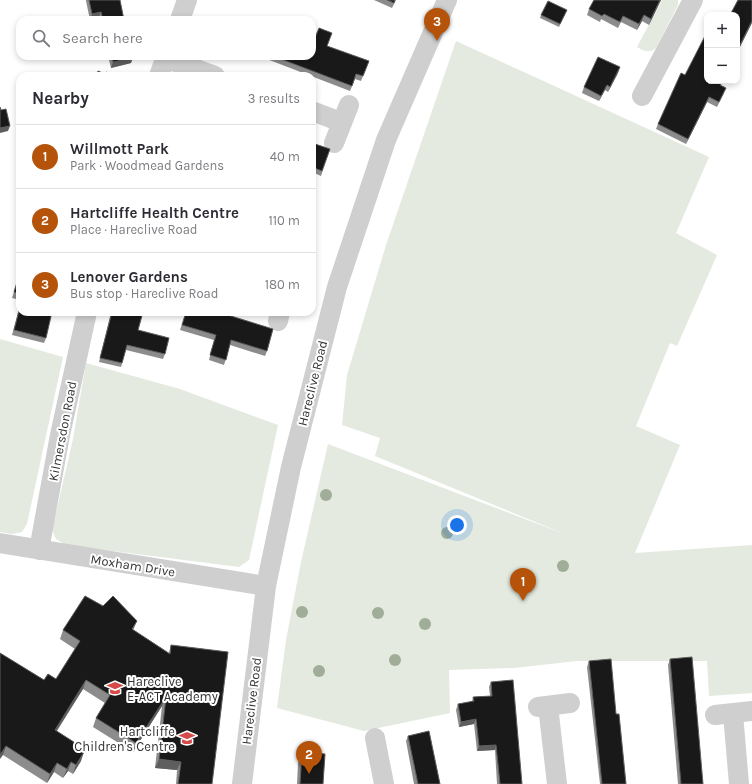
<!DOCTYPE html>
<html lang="en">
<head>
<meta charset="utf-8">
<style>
	:root { --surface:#fff; --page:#f2f2f3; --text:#2b2b33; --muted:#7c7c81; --line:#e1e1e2; --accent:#b45309 }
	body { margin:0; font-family:Karla,sans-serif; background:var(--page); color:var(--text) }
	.controls { position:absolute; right:12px; top:12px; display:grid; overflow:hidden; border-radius:8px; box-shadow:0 2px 6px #0003 }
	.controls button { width:36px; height:36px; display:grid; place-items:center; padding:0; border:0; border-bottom:1px solid var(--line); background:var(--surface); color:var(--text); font:20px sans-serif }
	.you { position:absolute; left:457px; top:525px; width:14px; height:14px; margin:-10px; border:3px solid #fff; border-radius:50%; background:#1a73e8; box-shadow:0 0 0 6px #1a73e833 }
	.badge { display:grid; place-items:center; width:26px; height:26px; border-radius:50%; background:var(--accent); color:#fff; font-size:13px; font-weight:700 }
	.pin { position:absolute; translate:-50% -33px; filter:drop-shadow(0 1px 2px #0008) }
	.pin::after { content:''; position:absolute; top:21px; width:14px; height:12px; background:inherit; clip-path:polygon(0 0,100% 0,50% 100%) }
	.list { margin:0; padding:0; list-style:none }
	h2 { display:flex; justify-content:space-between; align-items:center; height:52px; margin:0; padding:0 16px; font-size:17px }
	h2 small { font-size:13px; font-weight:400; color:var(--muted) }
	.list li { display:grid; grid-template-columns:26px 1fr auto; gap:12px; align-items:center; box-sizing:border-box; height:64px; padding:0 16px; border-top:1px solid var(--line) }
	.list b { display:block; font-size:15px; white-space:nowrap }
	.list p { margin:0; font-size:13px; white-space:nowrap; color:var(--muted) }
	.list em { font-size:13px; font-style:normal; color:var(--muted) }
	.icon { flex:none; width:22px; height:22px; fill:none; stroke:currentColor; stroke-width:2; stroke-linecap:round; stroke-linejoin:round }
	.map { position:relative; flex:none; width:752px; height:784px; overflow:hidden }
	.search { position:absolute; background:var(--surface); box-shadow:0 2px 6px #0003; left:16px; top:16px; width:300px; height:44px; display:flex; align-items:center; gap:10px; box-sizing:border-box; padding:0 14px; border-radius:12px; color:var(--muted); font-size:15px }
	.panel { position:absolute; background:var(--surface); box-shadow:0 2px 6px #0003; left:16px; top:72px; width:300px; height:244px; border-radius:12px }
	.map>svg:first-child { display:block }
	.green { fill:#e4eadf }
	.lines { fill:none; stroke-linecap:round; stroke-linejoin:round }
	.minor { stroke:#cfcfcf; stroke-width:20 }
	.tree { fill:#a0ad98 }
	.wall { fill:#8c8c8c }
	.shaded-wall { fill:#5e5e5e }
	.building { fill:#191919; stroke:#5e5e5e }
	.labels { text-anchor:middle; stroke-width:4; stroke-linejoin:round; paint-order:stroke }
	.street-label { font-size:13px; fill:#323232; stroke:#fff }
	.poi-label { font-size:13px; fill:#323232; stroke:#fff; text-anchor:start }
</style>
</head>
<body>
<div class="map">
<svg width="752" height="784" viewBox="0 0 752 784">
	<rect width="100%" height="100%" fill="#fff"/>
	<path class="green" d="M662,0H678V5L656,48C649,53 645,52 637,47Z
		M456,41L709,157L676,233L717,255L677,346L670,343L636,426L680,445L635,553L752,545V693L709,696L707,661H577L514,668L449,670L450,713L364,731L277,708L286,640L301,562L328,444L567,535L375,456L380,438L342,425L347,375L386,245Z
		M0,339L63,357L27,524L22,532L12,534L0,532Z
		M86,363L180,389L278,425L249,560L239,567L66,545L56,539L52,530L73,439Z"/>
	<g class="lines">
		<path class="minor" d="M180,20L187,0
			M165,58L215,76
			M159,76L166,56
			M642,96L693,0
			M312,111L341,122
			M334,143L349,105
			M278,321L280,312
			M0,543L266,586
			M39,550L60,435L87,312
			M548,706L557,784
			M538,707L570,703
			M733,714L739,784
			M715,715L752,711
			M375,738L384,784
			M242,784L266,586L291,467L337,287L386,140L447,0"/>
	</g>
	<g class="tree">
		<circle cx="326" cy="495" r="6"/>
		<circle cx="447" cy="533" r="6"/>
		<circle cx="563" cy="566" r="6"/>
		<circle cx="302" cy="612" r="6"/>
		<circle cx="378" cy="613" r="6"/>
		<circle cx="425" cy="624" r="6"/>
		<circle cx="395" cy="660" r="6"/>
		<circle cx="319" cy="671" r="6"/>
	</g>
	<path class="wall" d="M86,0H120L124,20H100L99,17L90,20L86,1Z
		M374,0H396L392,8Z
		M594,0H661L649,25L642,21L637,30L621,22L618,28L601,19L600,22L587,15L589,9Z
		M567,10L559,27L540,18L541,15Z
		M327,46L369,61L361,81L355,79L350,91L259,56H312Z
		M108,56H132L131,63L111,68Z
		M243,56H256L254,60Z
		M618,73L608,92L605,90L599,101L582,93L584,87Z
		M685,75L707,81H723L721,85L724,93L717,107L707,102L686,144L656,129L658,124Z
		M312,143L330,149L321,176L312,172Z
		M19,276L20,277V300L12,298Z
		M20,305V312L46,338L44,343L12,335Z
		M111,312H143L138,330L165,354L163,359L126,350L121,367L99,362Z
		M186,312L267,351L265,356L230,345L224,365L209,360L214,340L180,330Z
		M63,630H133L169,653L171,645L212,784H176L177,770L155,768L162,706L133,752L93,727L96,718L105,703L83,689L57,731L76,746L81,761L73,774L68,771L63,778L54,772L47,783L3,755L0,653L44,680L56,679L75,649L60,639Z
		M670,659L703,784H678L668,665Z
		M589,661L616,714L626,784H600L587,667Z
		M491,682L522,784H497L495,750L477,751L474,724L459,727L456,710L458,704L472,702L473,697L490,696L489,687Z
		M408,736L440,784H414L406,741Z
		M302,752L323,784H297L298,763Z"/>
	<path class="shaded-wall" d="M660,0H661L660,2L649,25L651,19Z
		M101,12L99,17L90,20L92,14Z
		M644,15L642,21L637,30L639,24Z
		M752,21V23L737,53V51Z
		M133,58L131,63L111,68L113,62Z
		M620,67L618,73L608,92L610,87Z
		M607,85L605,90L599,101L601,96Z
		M709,97L707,102L686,144L688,139Z
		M10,126L8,131L0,133V128Z
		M137,621L133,630L132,629Z
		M86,680L83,689L52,738L55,730Z
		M166,697L162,706L133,752L136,743Z
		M476,719L474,724L459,727L461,722Z
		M496,745L495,750L477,751L479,746Z
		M6,746L3,755L0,759V755Z
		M84,752L81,761L73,774L76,765Z
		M159,759L181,762L177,770L155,768Z
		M71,762L68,771L63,778L67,769Z
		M57,763L54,772L47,783L50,774Z"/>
	<path class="building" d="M89,0H120L124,20H103L101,12L92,14Z
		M387,0H395L394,3Z
		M594,0H660L651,19L644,15L639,24L623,16L620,22L604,14L602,16L589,9Z
		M738,0H752V21L737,51V15H730Z
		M548,1L567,10L560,24L541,15Z
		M232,17L240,20H230Z
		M319,28L332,33L327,46L369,61L363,76L356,74L352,86L273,56H312V39L314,40Z
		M705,36L707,37V81H722L720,85L726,88L719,102L709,97L688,139L658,124L681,73L685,75Z
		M112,56H132L133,58L113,62Z
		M598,57L620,67L610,87L607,85L601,96L584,87Z
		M98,71L105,74L106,72L116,76H96Z
		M0,107L1,110L6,109L10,126L0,128Z
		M312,143L330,149L322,171L312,167Z
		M19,276L20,277V294L14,292Z
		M20,307V312H52L46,338L14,330Z
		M112,312H143L138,330L169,338L165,354L127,345L122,363L100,358Z
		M186,312H218L273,329L267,351L231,340L226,360L210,355L216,335L182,325Z
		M85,596L103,606L113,596L137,621L132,629L170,654L171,645L228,652L212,784H178L181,762L159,759L166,697L136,743L96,718L110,695L86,680L55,730L77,744L75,746L84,752L76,765L71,762L67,769L57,763L50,774L6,746L0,755V653L44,680L48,674L56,679L80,641L63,630Z
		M692,657L703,784H681L670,659Z
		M611,659L616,714H619L626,784H602L589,661Z
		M513,680L522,784H500L496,745L479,746L476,719L461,722L458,704L474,701L473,697L492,696L491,682Z
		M429,731L440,784H418L408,736Z
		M302,752L325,754L323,784H300Z"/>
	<defs>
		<symbol id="school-bare" viewBox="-9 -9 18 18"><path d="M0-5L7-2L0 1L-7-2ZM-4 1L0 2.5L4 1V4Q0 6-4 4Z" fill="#d44b49" stroke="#fff" stroke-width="2.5" paint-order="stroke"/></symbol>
	</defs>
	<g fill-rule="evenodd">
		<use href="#school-bare" x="104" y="677" width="22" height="22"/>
		<use href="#school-bare" x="176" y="727" width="22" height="22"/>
	</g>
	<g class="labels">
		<g class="street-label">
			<text transform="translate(312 383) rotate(-76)" y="5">Hareclive Road</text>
			<text transform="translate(62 431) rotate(-79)" y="5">Kilmersdon Road</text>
			<text transform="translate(133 565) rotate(9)" y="5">Moxham Drive</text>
			<text transform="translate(251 701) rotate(-83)" y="5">Hareclive Road</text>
		</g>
		<g class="poi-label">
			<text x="127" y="686">Hareclive<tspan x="127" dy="15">E-ACT Academy</tspan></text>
			<text x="175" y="736" text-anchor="end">Hartcliffe<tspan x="175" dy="15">Children's Centre</tspan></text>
		</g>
	</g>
</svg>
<div class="controls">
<button>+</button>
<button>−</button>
</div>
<div class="you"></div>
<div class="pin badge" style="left:523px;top:601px">1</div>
<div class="pin badge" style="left:309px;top:774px">2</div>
<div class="pin badge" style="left:437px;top:41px">3</div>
<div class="search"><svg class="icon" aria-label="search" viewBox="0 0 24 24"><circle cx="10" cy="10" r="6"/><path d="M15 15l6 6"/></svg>Search here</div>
<section class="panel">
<h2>Nearby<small>3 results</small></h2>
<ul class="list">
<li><span class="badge">1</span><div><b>Willmott Park</b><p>Park · Woodmead Gardens</p></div><em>40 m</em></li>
<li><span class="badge">2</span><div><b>Hartcliffe Health Centre</b><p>Place · Hareclive Road</p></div><em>110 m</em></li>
<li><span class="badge">3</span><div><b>Lenover Gardens</b><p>Bus stop · Hareclive Road</p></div><em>180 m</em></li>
</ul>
</section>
</div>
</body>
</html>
